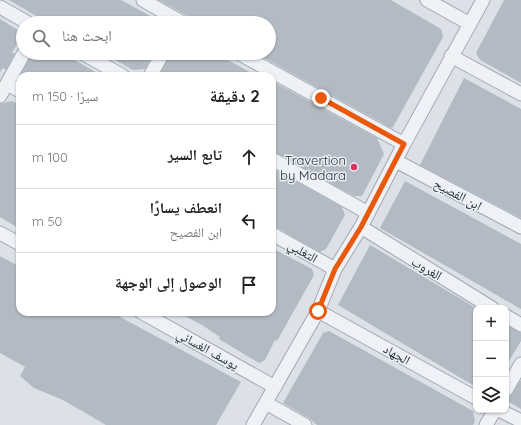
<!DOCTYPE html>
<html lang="ar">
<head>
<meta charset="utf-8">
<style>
	:root { --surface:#fff; --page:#f2f2f2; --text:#222; --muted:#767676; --line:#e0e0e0 }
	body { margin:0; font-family:Quicksand,"Noto Naskh Arabic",sans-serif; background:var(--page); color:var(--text); direction:rtl }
	.controls { position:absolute; right:12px; bottom:12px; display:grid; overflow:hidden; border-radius:8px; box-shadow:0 1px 3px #0004 }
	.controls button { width:36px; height:36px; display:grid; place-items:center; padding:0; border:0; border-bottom:1px solid var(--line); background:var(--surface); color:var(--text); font:20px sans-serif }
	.stop { position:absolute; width:12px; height:12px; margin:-9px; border:3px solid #ea580c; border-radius:50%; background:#fff }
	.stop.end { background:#ea580c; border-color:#fff; box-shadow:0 1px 4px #0008 }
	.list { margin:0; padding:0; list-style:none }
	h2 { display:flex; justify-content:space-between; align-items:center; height:52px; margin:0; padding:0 16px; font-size:17px }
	h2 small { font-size:13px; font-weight:400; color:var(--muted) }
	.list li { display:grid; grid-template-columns:26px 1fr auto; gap:12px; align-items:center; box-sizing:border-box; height:64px; padding:0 16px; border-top:1px solid var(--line) }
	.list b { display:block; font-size:15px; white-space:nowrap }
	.list p { margin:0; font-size:13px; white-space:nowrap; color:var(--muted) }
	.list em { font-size:13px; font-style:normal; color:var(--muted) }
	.icon { flex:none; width:22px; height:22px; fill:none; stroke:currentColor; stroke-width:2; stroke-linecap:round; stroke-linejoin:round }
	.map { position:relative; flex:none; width:521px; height:425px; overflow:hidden; direction:ltr }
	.search { position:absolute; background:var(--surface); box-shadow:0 1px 3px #0004; left:16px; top:16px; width:260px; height:44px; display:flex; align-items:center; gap:10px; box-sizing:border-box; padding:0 14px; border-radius:22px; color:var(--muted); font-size:15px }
	.panel { position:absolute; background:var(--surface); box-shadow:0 1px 3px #0004; left:16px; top:72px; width:260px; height:244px; border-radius:12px; direction:rtl }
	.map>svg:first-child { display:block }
	.building { fill:#b2bac4 }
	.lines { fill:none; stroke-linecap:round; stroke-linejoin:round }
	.street-casing { stroke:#a0a8b1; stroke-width:15 }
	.street { stroke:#eef1f5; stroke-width:13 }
	.route { stroke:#ea580c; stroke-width:5 }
	.poi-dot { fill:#d7355e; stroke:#eaeff4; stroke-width:1.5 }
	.labels { text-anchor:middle; stroke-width:3; stroke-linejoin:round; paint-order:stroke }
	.poi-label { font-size:13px; fill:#24303d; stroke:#eaeff4; text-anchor:end }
	.street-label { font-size:13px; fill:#24303d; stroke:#eaeff4 }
</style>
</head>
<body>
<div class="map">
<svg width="521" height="425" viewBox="0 0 521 425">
	<rect width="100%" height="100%" fill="#dbe1e7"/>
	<path class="building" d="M9,0H121L163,23H48Z
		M159,0H391L441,29L443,37L393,127L391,128L255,53H269V23H200Z
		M504,0H521V83L480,60L476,53Z
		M0,19L18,30L21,37L12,53H15L6,70L3,68L0,72Z
		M32,53H63L102,76H20Z
		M103,53H154L145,69L133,70Z
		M171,53H215L257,76H159Z
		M464,78L521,109V218L420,165Z
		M272,81L377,138L384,154L362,196H354L272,151Z
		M12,101L20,105V229L0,217V104Z
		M272,168L342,207L345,215L326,249L320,252L272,225Z
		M405,181L521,244V309L380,228Z
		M370,245L476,308V387L338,305Z
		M272,248L312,269L314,275L277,341L275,340L265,360L259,363L219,339L220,337L202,325L177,312H272Z
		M0,256L20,267V312H111L241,382L216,425H106L63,400L34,388L20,376L25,367L0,353Z
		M506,325L521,333V341L506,366Z
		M329,331L473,411L475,421L473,425H317L309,418L283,403L323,333Z
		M521,380V409L507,401Z"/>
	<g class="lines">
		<defs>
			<path id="street" d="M143,0L183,23
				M427,0L470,24
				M0,7L28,23
				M82,53L123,76
				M238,53L404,144
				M451,56L521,94
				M150,76L163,53
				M7,84L20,91
				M0,96L24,53
				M272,159L368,213
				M396,161L521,227
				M361,227L492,308
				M0,233L20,244
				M272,234L335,269
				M318,311L476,398
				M141,312L275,387
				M506,316L521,325
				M506,390L521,364
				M266,403L305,425
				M499,410L521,421
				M253,425L318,311L335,269L361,227L404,144L483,0
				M486,425L495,410"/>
		</defs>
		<use href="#street" class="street-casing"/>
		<use href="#street" class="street"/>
	</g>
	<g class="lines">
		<path class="route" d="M318,311L335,269L361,227L404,144L321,98"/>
	</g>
	<circle class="poi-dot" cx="354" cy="167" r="4"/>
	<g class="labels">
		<g class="poi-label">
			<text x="346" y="165">Travertion<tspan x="346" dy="15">by Madara</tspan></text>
		</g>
		<g class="street-label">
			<text transform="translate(458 194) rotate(28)" y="5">ابن الفصيح</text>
			<text transform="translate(303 251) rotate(30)" y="5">التغلبي</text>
			<text transform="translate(427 268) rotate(31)" y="5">الغروب</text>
			<text transform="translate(208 349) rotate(29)" y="5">يوسف الغساني</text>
			<text transform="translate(397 354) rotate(29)" y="5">الجهاد</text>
		</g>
	</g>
</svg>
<div class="controls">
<button>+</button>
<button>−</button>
<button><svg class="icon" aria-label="layers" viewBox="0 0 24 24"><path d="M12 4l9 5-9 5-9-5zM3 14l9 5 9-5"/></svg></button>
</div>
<div class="stop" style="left:318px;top:311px"></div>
<div class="stop end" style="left:321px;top:98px"></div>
<div class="search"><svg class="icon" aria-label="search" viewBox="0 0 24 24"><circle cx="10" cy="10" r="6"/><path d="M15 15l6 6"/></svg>ابحث هنا</div>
<section class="panel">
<h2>2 دقيقة<small>سيرًا · 150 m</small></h2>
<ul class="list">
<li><svg class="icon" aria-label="ahead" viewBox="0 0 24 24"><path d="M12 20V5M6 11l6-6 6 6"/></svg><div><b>تابع السير</b></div><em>100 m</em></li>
<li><svg class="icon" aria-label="left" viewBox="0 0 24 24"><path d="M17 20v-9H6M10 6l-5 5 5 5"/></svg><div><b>انعطف يسارًا</b><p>ابن الفصيح</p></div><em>50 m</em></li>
<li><svg class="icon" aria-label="arrive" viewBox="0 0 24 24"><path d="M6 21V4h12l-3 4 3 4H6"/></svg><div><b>الوصول إلى الوجهة</b></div></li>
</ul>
</section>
</div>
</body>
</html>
